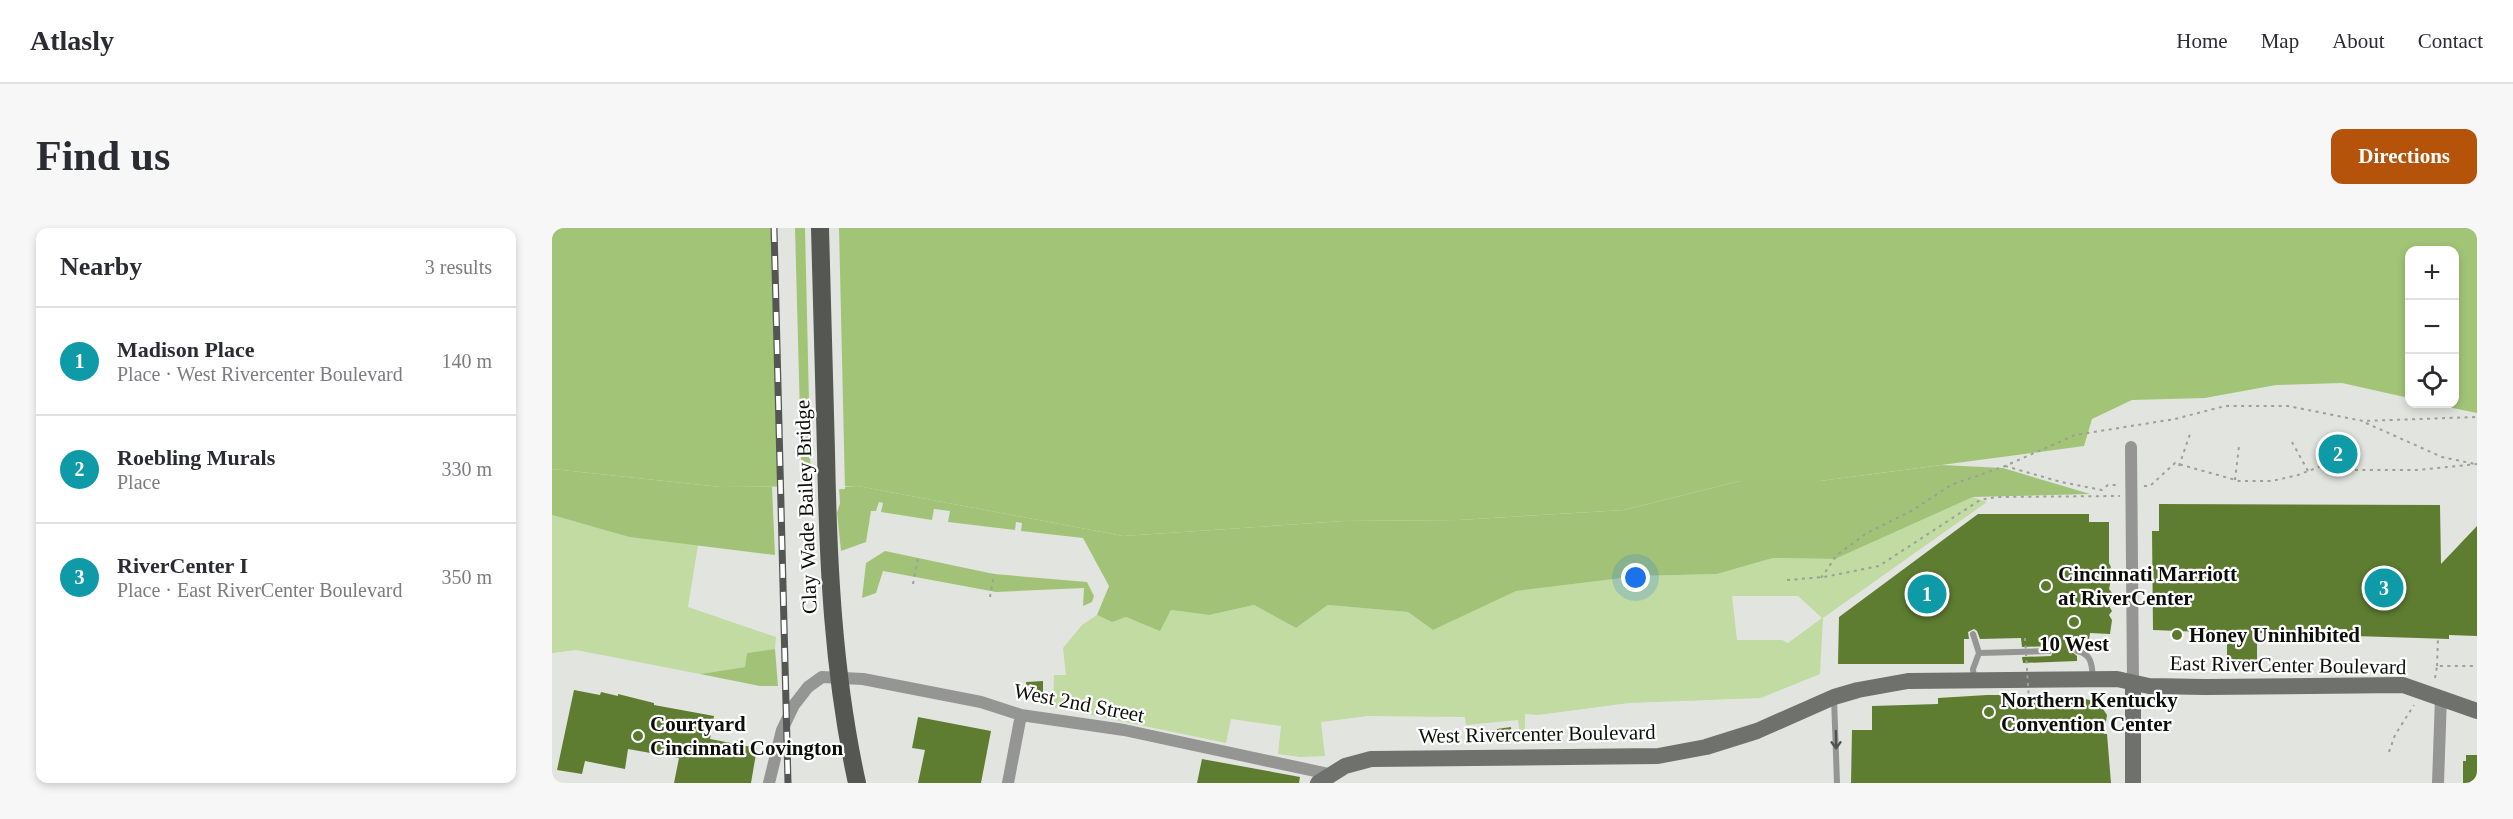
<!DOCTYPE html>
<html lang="en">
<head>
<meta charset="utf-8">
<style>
	:root { --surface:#fff; --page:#f7f7f7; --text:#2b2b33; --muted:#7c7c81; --line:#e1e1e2; --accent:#b45309 }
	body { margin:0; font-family:"Times New Roman",serif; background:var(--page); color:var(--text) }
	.controls { position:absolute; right:18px; top:18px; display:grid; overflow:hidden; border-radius:12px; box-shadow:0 3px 9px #0003 }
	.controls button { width:54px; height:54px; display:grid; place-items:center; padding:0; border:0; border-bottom:2px solid var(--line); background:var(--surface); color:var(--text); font:30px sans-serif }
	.you { position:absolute; left:1084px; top:350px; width:21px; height:21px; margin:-15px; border:4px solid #fff; border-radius:50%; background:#1a73e8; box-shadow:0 0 0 9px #1a73e833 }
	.badge { display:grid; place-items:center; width:39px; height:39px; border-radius:50%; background:var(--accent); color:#fff; font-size:20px; font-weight:700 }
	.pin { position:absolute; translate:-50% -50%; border:3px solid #fff; box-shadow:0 2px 6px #0006 }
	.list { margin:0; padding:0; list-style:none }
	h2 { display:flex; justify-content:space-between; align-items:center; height:78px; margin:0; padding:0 24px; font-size:26px }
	h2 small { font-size:20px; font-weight:400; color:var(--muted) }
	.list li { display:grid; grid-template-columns:39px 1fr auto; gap:18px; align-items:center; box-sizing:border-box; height:108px; padding:0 24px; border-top:2px solid var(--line) }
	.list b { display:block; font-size:22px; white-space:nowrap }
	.list p { margin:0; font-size:20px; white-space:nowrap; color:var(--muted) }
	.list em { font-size:20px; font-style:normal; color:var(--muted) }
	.icon { flex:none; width:33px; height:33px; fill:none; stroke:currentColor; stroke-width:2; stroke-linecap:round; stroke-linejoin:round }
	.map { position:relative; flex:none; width:1925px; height:555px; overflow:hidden; border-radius:12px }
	header { display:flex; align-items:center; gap:36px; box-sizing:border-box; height:84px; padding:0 30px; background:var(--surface); border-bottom:2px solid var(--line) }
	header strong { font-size:28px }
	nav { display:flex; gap:33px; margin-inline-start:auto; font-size:21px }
	.intro { display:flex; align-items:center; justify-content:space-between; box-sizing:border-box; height:144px; padding:0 36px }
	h1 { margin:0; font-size:42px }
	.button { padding:15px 27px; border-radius:12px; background:var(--accent); color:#fff; font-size:21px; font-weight:700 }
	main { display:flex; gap:36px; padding:0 36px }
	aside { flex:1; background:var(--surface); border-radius:12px; box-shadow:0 3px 9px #0003 }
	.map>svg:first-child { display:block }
	.green { fill:#c1dba2; fill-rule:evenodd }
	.forest { fill:#a2c377 }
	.water { fill:#a2c477 }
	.pier { fill:#e2e5df }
	.building { fill:#5f7d31 }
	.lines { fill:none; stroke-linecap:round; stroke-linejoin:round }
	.path { stroke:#9c9f9a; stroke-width:2; stroke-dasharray:3 4.5; stroke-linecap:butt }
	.lane { stroke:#959693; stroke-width:6 }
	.street { stroke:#959693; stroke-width:12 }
	.secondary { stroke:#6f716d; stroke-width:16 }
	.rail-casing { stroke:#545653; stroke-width:7 }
	.rail { stroke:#fff; stroke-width:4.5; stroke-dasharray:14; stroke-linecap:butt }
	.path-bridge { stroke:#9c9f9a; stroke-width:2; stroke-dasharray:3 4.5; stroke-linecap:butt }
	.primary-bridge { stroke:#555753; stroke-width:18 }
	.oneway { stroke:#515250 }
	.poi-dot { fill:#5c7a2f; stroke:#fff; stroke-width:2 }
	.labels { text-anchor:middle; stroke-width:4.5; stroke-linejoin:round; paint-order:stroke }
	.street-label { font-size:21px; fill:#0d0e0c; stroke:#fff }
	.poi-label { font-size:21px; font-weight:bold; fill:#0d0e0c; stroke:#fff; text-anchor:start }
</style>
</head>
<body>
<header>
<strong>Atlasly</strong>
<nav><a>Home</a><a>Map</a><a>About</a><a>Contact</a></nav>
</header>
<div class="intro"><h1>Find us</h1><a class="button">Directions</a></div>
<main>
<aside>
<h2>Nearby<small>3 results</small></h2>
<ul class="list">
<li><span class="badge" style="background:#0f9aa8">1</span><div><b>Madison Place</b><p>Place · West Rivercenter Boulevard</p></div><em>140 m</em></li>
<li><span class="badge" style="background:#0f9aa8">2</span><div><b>Roebling Murals</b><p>Place</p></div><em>330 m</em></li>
<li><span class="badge" style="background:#0f9aa8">3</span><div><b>RiverCenter I</b><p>Place · East RiverCenter Boulevard</p></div><em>350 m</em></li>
</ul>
</aside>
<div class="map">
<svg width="1925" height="555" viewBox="0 0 1925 555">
	<rect width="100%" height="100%" fill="#e2e5df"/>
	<path class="green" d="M1421,269L1435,274L1271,390L1268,446L1209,470L1077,475L986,487L973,486V502L968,508L966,492L914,497L913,489L816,488L769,494L773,528L748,529L726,526L729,498L679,491L674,515L501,479L502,447H514L511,420L530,397L545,387L560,394L574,389L608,402L619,382L657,387L702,377L744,400L776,377L856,384L881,402L963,363L1087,348L1165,346L1221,330L1283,331ZM1180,368H1246L1270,390L1236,415L1230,412H1185Z
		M0,287L77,309L146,317L136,379L224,409L223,421L195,425L193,439L148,446L24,422L0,425Z"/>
	<path class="forest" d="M1390,237L1451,240L1538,266L1421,269L1283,331L1221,330L1165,346L1087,348L964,363L881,402L856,384L776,377L744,400L702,377L657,387L619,382L608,403L574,389L560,394L545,387L557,358L531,310L469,303L470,295L464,294L463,302L396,294L398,283L382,281L380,292L329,284L331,275L327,274L324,283H319L314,314L289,323L285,285L288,275L287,259L306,258L571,308L792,293L906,292L1072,282L1188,253H1268Z
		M0,241L169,259H220L223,327L77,309L0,287Z
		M333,323L442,346L535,354L542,368L540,374L531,378L532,360L444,364L331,343L324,365L310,370L314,335Z
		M223,421L226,458H208L148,446L193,439L195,425Z"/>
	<path class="water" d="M0,0H1925V185L1882,176H1902V22H1858L1857,170L1790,155L1724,157L1653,170L1580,172L1540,191L1532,218L1268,253H1188L1072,282L906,292L792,293L571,308L306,258L169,259L0,241Z"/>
	<path class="pier" d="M223,0H243L250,262H230Z
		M253,0H287L293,261L259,262Z"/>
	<path class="building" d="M1607,276L1888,277L1889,336L1925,298V408L1897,407V411L1803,408V405H1795V401H1744V404L1705,405V435H1675V405L1601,402L1600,303H1607Z
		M1426,286H1537V294H1557V335L1559,339L1557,343L1560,348L1557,361L1560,365L1557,369L1560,374L1557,378L1560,383L1557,387L1560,392L1558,406L1538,405L1537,412L1525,415L1520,424L1525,428V433L1471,435L1470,429L1499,428L1502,421L1497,418L1470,419L1469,410L1428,411L1425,403L1422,401L1416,404L1417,411H1412V436H1286L1287,389Z
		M491,453V466L475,467L474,454Z
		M22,462L48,467L49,464L66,468V466L102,475V477L162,488L158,511L205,520L199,555H122L127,530L76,521L73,541L33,533L30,546L5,542Z
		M1435,467H1453L1478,473L1534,471L1547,475L1555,487L1552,506H1555L1559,555H1299L1300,502H1320V478L1386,476V470Z
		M366,489L439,503L429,555H366L373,522L360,520Z
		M959,499L961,514L946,515L945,501Z
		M1914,527H1925V555H1911V533H1914Z
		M650,531L748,549L747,555H645Z"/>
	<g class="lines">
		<path class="path" d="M1814,195L1890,229L1923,236
			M1740,214L1756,243
			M1453,238L1509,254L1550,262L1556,257H1566
			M1627,238L1638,206
			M1683,252L1687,218
			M1592,258H1598L1623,235L1687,253H1720L1746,247L1769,238L1797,242H1866L1925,236
			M1269,350L1285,327L1315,305L1361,282L1399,257L1453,238L1523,207L1623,191L1673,178H1736L1811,193L1925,189
			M1235,352L1272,349L1327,338L1428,272L1444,269L1568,268
			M361,356L366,330
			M438,369L442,346
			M1885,438L1886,410
			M1883,450L1885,438H1925
			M1837,524L1843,507L1862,477"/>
		<path class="lane" d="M1421,406L1427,425
			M1525,423C1540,426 1540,437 1541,451
			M1422,450L1421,441L1427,425L1497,423
			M1282,470L1285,555"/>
		<path class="street" d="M1579,219L1581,455
			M217,555L230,502L242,477L256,459L270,449L311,451L429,474L469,487L572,502L777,546
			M456,555L469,487
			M1886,555L1889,469"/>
		<path class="secondary" d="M1581,455V555
			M766,555L793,538L819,531L1106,528L1154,519L1205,503L1282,469L1306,462L1356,453L1565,451L1597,458L1653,459L1851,457L1925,483"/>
		<defs>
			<path id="rail" d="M222,0L236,555"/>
		</defs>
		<use href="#rail" class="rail-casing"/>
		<use href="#rail" class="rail"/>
		<path class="path-bridge" d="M1473,410L1477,473"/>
		<path class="primary-bridge" d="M268,0C270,75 272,149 274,224C276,335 281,446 305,555"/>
	</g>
	<defs><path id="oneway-shaft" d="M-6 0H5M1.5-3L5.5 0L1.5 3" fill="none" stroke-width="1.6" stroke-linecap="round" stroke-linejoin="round" transform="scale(1.5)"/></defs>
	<use class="oneway" href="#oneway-shaft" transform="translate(1284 512) rotate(89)"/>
	<g class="poi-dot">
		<circle cx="1494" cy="358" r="6"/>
		<circle cx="1522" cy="394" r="6"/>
		<circle cx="1625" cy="407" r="6"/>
		<circle cx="1437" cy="484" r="6"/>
		<circle cx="86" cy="508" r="6"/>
	</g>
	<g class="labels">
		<g class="street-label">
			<text transform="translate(254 279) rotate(-92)" y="7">Clay Wade Bailey Bridge</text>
			<text transform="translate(1736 437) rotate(1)" y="7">East RiverCenter Boulevard</text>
			<text transform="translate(527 475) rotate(11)" y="7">West 2nd Street</text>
			<text transform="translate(985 506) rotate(-1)" y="7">West Rivercenter Boulevard</text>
		</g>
		<g class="poi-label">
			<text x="1506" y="353">Cincinnati Marriott<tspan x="1506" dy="24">at RiverCenter</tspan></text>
			<text x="1637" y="414">Honey Uninhibited</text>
			<text x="1522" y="423" text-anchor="middle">10 West</text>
			<text x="1449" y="479">Northern Kentucky<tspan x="1449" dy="24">Convention Center</tspan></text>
			<text x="98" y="503">Courtyard<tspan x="98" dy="24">Cincinnati Covington</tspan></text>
		</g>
	</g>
</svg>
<div class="controls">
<button>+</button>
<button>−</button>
<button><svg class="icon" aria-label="locate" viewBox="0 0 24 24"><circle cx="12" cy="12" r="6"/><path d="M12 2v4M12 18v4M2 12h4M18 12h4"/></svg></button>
</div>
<div class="you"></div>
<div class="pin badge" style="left:1375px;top:366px;background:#0f9aa8">1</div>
<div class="pin badge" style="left:1786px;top:226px;background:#0f9aa8">2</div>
<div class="pin badge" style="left:1832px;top:360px;background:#0f9aa8">3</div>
</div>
</main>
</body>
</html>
